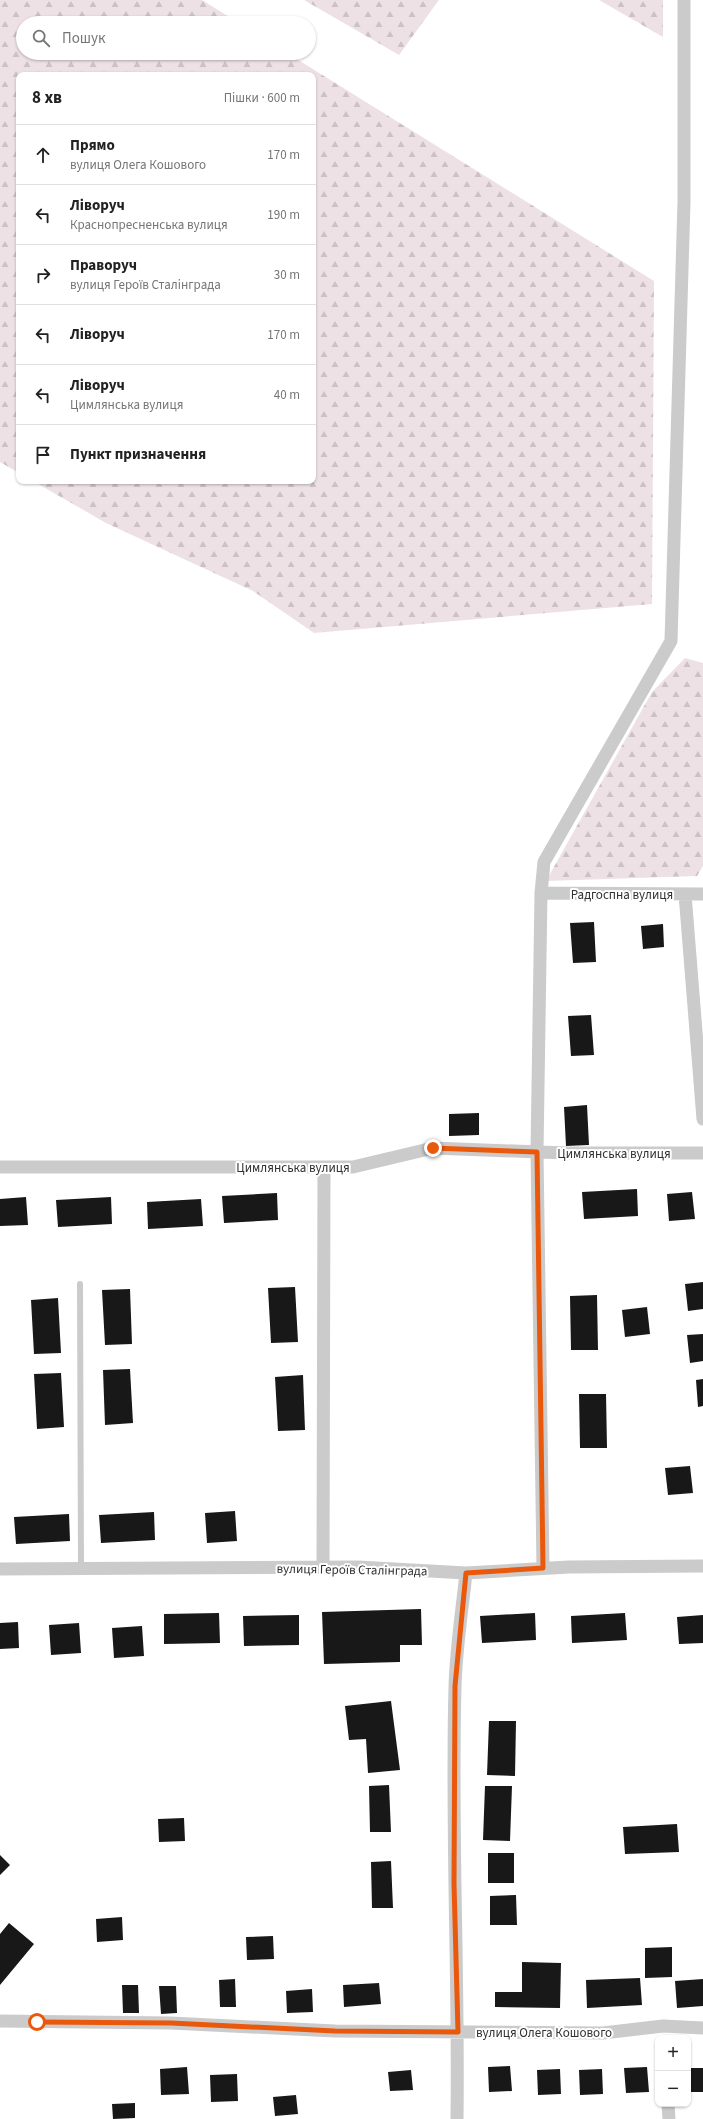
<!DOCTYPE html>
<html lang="uk">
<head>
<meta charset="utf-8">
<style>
	:root { --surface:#fff; --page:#f6f6f6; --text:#222; --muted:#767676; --line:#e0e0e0 }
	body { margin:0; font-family:"Source Sans 3",sans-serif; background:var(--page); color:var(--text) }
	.controls { position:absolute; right:12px; bottom:12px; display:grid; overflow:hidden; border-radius:8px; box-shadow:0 1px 3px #0004 }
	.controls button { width:36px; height:36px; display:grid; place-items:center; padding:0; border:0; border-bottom:1px solid var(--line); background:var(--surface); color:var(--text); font:20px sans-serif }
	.stop { position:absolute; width:12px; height:12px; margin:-9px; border:3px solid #ea580c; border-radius:50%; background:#fff }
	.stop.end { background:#ea580c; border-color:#fff; box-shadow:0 1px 4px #0008 }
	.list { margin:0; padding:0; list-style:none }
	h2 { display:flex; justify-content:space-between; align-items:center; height:52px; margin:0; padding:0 16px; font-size:17px }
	h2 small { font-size:13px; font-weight:400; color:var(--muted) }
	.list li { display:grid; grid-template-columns:26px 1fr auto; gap:12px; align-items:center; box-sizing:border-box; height:60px; padding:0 16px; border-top:1px solid var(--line) }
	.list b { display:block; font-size:15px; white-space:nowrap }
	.list p { margin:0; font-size:13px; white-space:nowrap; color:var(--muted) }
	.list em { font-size:13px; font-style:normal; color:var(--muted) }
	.icon { flex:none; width:22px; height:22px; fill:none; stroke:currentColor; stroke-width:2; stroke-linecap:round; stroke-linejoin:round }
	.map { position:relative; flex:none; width:703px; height:2119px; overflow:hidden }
	.search { position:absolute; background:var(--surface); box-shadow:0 1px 3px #0004; left:16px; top:16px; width:300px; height:44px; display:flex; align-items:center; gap:10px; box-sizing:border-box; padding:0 14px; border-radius:22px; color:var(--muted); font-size:15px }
	.panel { position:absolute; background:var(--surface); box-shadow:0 1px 3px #0004; left:16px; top:72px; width:300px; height:412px; border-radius:8px }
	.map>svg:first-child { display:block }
	.forest { fill:url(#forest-firs) }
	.building { fill:#181818 }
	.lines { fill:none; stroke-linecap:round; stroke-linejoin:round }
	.service { stroke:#cbcbcb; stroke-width:6 }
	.minor { stroke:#cbcbcb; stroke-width:13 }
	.route { stroke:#ea580c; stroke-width:5 }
	.labels { text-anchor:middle; stroke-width:4; stroke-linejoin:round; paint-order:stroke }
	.street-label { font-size:13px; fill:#313131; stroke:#fff }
</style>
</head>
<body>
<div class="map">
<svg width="703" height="2119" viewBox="0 0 703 2119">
	<defs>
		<pattern id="forest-firs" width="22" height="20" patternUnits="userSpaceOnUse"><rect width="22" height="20" fill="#ede1e5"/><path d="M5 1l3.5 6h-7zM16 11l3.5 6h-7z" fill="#ccc2c5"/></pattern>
	</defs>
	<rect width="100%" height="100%" fill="#fff"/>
	<path class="forest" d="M0,0H202L239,23H23V53H287L654,281L652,604L314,633L253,591L106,523L33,481H313V75H19V473L0,462Z
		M304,0H439L399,55Z
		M599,0H663V37Z
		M685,658L703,663V866L697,876L546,881L652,692Z"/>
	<path class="building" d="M594,922L596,962L573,963L570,923Z
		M663,924L664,947L643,949L641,926Z
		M591,1015L594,1055L571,1056L568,1016Z
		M587,1105L589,1145L566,1146L564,1107Z
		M479,1113V1135L449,1136V1114Z
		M637,1189L638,1216L584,1219L582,1192Z
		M692,1192L695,1219L669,1221L667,1194Z
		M277,1193L278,1220L224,1223L222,1196Z
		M26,1197L28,1225L0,1226V1199Z
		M111,1197L112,1224L58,1227L56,1200Z
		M201,1199L203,1226L148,1229L147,1202Z
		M703,1282V1309L688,1311L685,1284Z
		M295,1287L298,1342L271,1343L268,1288Z
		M130,1289L132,1344L105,1345L102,1290Z
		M597,1295L598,1350H571L570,1296Z
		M58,1298L61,1353L34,1354L31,1300Z
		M647,1307L650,1334L625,1337L622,1310Z
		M703,1334V1361L690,1363L687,1335Z
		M130,1369L133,1423L105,1425L103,1370Z
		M61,1373L64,1427L37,1429L34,1374Z
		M303,1375L305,1430L278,1431L275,1377Z
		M703,1379V1406L698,1407L696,1380Z
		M579,1394H606L607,1448H580Z
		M690,1466L693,1493L668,1495L665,1468Z
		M235,1511L237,1541L207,1543L205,1513Z
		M154,1512L155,1540L101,1543L99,1515Z
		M69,1514L70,1541L16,1544L14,1517Z
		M421,1609L422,1645H400V1662L324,1664L322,1612Z
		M219,1613L220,1643L164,1644V1614Z
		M535,1613L536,1640L482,1643L480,1616Z
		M625,1613L627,1640L572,1643L571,1616Z
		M299,1615V1645L244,1646L243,1616Z
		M703,1615V1643L679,1644L677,1617Z
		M18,1622L19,1648L0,1649V1623Z
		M79,1623L81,1653L51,1655L49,1625Z
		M142,1626L144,1656L114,1658L112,1628Z
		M391,1701L400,1770L368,1773L366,1739L349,1740L345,1706Z
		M489,1721H516L515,1776L487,1775Z
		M389,1785L391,1832H370L369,1786Z
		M485,1786H512L510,1841L483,1840Z
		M184,1818L185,1841L159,1842L158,1819Z
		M677,1824L679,1852L625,1854L623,1827Z
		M488,1853H514V1883H488Z
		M0,1855L10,1865L0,1875Z
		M391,1861L393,1908H372L371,1862Z
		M516,1895L517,1925H490V1896Z
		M122,1917L123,1940L97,1942L96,1919Z
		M9,1923L34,1944L0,1985V1934Z
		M273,1936L274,1959L247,1960L246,1937Z
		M672,1947V1977L645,1978V1948Z
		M522,1962L561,1963L560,2008L495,2007V1992H522Z
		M640,1978L642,2005L587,2008L586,1980Z
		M235,1979L236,2007H220L219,1980Z
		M703,1979V2006L677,2008L675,1981Z
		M379,1983L381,2004L344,2007L343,1985Z
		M122,1985H138L139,2013H123Z
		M159,1986H176L177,2013L161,2014Z
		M312,1989L313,2012L287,2013L286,1991Z
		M510,2066L512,2091L489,2092L488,2067Z
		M187,2067L189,2094L161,2095L160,2069Z
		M647,2067L649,2092L626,2093L624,2068Z
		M688,2068H703V2092H688Z
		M560,2069L561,2094L538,2095L537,2070Z
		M602,2069L603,2094L580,2095L579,2070Z
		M411,2070L413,2090L390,2091L388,2072Z
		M237,2074L238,2101L211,2102L210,2075Z
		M296,2095L298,2114L275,2116L273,2097Z
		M135,2103V2118L113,2119L112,2104Z"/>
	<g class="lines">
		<path class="service" d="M80,1284L81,1568"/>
		<path class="minor" d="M541,893L703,894
			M685,894L703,1119
			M0,1167H353L433,1148L566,1153H703
			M323,1567L324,1167
			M543,1568L537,1152L541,893L544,862L671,641L684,202V0
			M0,1569L358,1567L466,1573L569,1567L703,1566
			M0,2021L171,2023L335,2031L603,2033L663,2026L703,2028
			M668,2104L669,2119
			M457,2119C459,1975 451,1831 455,1687C456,1649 462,1611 466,1573"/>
	</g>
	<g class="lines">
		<path class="route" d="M37,2022L171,2023L335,2031L458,2032L454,1884L455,1686L466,1573L543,1568L537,1152L433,1148"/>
	</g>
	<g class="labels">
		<g class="street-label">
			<text x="622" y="899">Радгоспна вулиця</text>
			<text x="614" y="1158">Цимлянська вулиця</text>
			<text x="293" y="1172">Цимлянська вулиця</text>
			<text transform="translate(352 1569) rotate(1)" y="5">вулиця Героїв Сталінграда</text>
			<text x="544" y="2037">вулиця Олега Кошового</text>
		</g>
	</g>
</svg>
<div class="controls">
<button>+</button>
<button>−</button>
</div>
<div class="stop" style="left:37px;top:2022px"></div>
<div class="stop end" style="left:433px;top:1148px"></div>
<div class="search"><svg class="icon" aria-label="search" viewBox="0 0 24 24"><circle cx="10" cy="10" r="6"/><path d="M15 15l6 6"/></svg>Пошук</div>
<section class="panel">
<h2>8 хв<small>Пішки · 600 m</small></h2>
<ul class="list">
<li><svg class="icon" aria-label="ahead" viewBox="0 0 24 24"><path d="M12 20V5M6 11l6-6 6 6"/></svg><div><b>Прямо</b><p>вулиця Олега Кошового</p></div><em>170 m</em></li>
<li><svg class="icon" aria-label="left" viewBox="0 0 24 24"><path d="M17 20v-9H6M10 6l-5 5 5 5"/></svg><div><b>Ліворуч</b><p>Краснопресненська вулиця</p></div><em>190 m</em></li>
<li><svg class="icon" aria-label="right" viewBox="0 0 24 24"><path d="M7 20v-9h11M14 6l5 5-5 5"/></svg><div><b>Праворуч</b><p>вулиця Героїв Сталінграда</p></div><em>30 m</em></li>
<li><svg class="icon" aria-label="left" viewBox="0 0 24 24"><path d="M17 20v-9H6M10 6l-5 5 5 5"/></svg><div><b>Ліворуч</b></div><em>170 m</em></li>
<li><svg class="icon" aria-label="left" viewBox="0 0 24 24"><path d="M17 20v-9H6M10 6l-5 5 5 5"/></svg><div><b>Ліворуч</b><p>Цимлянська вулиця</p></div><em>40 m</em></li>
<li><svg class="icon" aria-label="arrive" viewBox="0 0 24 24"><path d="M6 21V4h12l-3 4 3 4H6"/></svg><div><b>Пункт призначення</b></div></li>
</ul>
</section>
</div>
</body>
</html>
